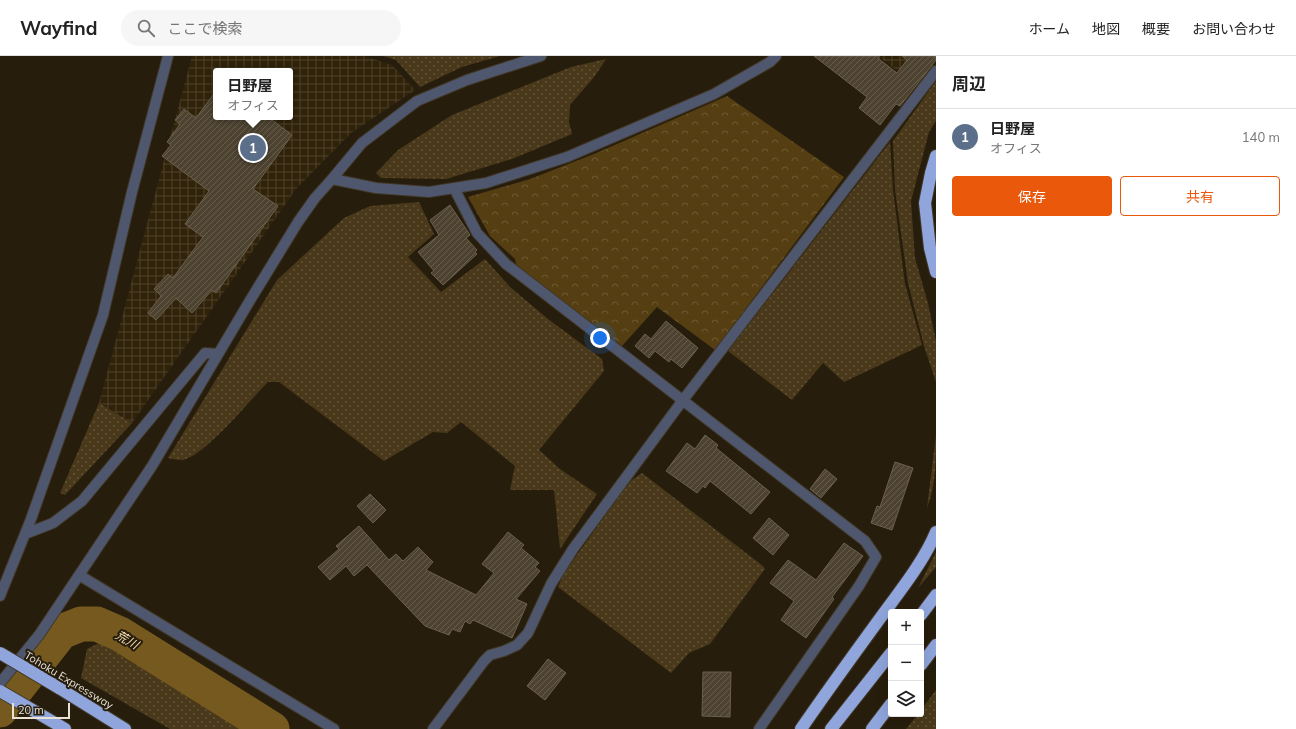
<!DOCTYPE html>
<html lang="ja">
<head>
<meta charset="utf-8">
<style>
	:root { --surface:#fff; --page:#f6f6f6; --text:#222; --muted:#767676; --line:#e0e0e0; --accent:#ea580c }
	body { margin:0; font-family:Mulish,"Noto Sans JP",sans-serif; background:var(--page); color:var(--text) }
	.controls { position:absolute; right:12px; bottom:12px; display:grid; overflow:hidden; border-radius:4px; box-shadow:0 4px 16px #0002 }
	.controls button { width:36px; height:36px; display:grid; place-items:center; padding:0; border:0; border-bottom:1px solid var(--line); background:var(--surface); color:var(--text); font:20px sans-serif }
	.scale { position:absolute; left:12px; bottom:10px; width:58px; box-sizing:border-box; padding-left:4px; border:2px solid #e7e1d6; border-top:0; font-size:11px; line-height:14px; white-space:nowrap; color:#e7e1d6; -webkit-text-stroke:3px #271d0c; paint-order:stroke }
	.you { position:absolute; left:600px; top:282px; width:14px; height:14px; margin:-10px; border:3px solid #fff; border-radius:50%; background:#1a73e8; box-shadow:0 0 0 6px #1a73e833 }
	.badge { display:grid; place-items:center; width:26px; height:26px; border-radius:50%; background:var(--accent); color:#fff; font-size:13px; font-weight:700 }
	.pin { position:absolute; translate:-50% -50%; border:2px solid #fff; box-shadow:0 1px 4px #0006 }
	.popup { position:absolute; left:213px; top:12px; width:80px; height:52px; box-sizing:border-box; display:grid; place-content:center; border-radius:4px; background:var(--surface); filter:drop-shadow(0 1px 3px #0005); font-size:13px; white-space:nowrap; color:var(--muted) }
	.popup b { font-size:15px; color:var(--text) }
	.popup::after { content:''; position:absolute; left:50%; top:100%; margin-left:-8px; border:8px solid transparent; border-top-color:var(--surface) }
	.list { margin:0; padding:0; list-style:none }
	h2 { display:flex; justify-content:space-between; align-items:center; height:52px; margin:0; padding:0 16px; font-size:17px }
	h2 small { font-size:13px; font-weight:400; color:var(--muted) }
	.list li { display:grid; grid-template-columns:26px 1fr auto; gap:12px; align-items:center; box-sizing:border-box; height:56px; padding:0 16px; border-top:1px solid var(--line) }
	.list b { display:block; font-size:15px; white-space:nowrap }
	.list p { margin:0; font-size:13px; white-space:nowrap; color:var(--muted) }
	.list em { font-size:13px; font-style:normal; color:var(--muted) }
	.actions { display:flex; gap:8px; padding:12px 16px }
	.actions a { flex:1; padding:9px 0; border:1px solid var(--accent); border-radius:4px; text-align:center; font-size:14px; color:var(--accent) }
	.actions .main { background:var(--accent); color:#fff }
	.icon { flex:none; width:22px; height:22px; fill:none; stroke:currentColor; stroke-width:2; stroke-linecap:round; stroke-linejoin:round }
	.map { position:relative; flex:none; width:936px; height:673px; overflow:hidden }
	header { display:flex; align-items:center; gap:24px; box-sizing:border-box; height:56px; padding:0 20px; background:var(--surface); border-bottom:1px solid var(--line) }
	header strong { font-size:19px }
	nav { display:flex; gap:22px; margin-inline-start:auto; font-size:14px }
	.search { width:280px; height:36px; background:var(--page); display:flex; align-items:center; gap:10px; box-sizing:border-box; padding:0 14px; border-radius:22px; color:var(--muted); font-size:15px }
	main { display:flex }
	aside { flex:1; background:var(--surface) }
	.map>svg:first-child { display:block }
	.industrial { fill:url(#industrial-grid); fill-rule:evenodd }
	.grass { fill:url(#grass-dots) }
	.forest { fill:url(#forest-crowns) }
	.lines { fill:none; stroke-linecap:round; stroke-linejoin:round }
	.river { stroke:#76591f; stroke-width:35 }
	.building { fill:url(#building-hatch); stroke:#6b604c }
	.minor-casing { stroke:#423828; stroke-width:12 }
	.highway-casing { stroke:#423828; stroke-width:14 }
	.minor { stroke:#4e576d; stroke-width:10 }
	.highway { stroke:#8fa5db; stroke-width:12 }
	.highway-bridge-casing { stroke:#423828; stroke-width:14; stroke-linecap:butt }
	.highway-bridge { stroke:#8fa5db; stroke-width:12 }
	.labels { text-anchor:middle; stroke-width:4; stroke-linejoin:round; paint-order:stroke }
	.street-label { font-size:11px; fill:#e7e1d6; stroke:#271d0c }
	.water-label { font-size:12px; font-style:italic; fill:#f9deaf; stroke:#271d0c }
</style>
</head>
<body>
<header>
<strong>Wayfind</strong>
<div class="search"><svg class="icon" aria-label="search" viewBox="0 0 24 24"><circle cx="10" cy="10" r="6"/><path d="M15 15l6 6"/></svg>ここで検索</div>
<nav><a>ホーム</a><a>地図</a><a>概要</a><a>お問い合わせ</a></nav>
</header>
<main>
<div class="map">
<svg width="936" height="673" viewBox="0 0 936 673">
	<defs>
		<pattern id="industrial-grid" width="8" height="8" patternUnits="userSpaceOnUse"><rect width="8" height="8" fill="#30230a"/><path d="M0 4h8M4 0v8" fill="none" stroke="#4e432d"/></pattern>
		<pattern id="grass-dots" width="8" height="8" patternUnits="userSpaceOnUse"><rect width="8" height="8" fill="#49391a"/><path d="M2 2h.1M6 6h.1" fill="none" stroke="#63553b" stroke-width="1.8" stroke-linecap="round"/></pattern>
		<pattern id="forest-crowns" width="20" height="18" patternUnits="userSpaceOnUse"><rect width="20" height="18" fill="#543e12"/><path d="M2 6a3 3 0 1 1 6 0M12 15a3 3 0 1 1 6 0" fill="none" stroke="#6d5a34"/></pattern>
		<pattern id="building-hatch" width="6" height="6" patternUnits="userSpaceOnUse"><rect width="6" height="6" fill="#4e4331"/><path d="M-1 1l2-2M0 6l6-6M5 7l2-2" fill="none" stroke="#685e4e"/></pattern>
	</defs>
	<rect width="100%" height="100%" fill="#271d0c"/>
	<path class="industrial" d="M192,0H364L392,9L415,34L351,77L296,133L132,367L99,347ZM216,15H290V61H216Z
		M878,0H936V6L917,30Z"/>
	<path class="grass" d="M383,0H500L462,11L420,31L396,4Z
		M606,3L595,20L570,49L569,66L572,78L512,103L446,123L381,122L376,117L398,94L452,59L571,11Z
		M936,25V65L929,76L911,145L915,202L928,247L936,285V326L924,290L908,227L895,134L893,85Z
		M890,86L893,134L905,228L922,289L844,326L823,307L792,344L728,295Z
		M419,146L434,178L408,201L441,236L485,203L510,231L548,263L602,303L604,315L539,394L560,413L597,438L560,493L554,434H510L515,410L461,366L447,377L433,376L384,405L279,326H268C251,343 205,400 183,404C179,404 173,403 168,402L277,224L344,162L370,150Z
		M99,347L132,367L65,439L60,437Z
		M936,379C936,404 936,430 927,452Z
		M642,417L763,510L765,513L710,588L689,597L671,617L558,531L564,517L629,426Z
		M936,496V511L918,532Z
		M107,583L131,597L253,673H170L81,622L87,593Z
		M936,634V673H906L918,658H921V654Z"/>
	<path class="forest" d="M727,40L844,121L715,294L657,251L622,290L517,211L515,203L490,180L468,141L530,123L594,98Z"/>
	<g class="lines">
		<path class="river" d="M0,654L61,576L81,568H97L120,578L272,673"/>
	</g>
	<path class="building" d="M814,0H879V3L897,17L907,4L902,0H936V4L900,50L896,48L880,69L859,52L867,41Z
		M216,35V61H268L292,79L253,133L278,150L216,237L212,234L192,257L176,242L156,264L148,257L161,240L154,233L168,218L173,222L203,181L185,168L209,135L162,100L171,89L167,86L180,68L175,64L184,53L196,62Z
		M450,149L470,179L466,182L477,194L475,196L477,198L443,229L431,217L434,215L418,196L439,179L430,164Z
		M666,265L698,292L682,312L671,303L669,306L655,295L649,302L635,290L645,278L651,283Z
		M705,379L718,389L716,392L770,436L751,458L710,425L705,432L703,430L697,437L666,415L687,387L695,393Z
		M895,406L913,412L892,474L871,467L877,450L880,451Z
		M825,413L837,423L821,442L810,433Z
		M370,438L386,454L373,467L357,450Z
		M769,462L789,479L773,499L753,482Z
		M359,470L389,504L396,498L403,505L418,491L433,506L426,514L476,539L494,517L482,508L508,476L524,489L521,492L539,507L535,511L540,515L516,543L527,548L512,582L473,564L470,568L465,565L460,576L452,573L449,579L425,570L367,509L354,520L346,510L330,524L318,511L339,493L336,490Z
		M844,487L863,500L832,541L834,543L806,582L781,564L794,545L770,527L788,504L816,524Z
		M548,603L566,617L545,644L527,630Z
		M703,616H731L730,661L702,660Z"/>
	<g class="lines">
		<defs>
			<path id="minor" d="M332,123L376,132L429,136L486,127L567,101L714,38L770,6L776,0
				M454,132L477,177L506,208L865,485L876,501L859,530L759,673
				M25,478L53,467L82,445L205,297L218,298
				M79,519L334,673
				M0,540L31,463L103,259L132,136L168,0
				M0,627L39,579L152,410L249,246L298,166L315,142L332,123L362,87L417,45L467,24L541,0
				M433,673L484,605L490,599L504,595L517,589L528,577L551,528L573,493L683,344L936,15"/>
			<path id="highway" d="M936,100L931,117L925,147L930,192L936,216
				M921,559L936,539
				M921,609L936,589
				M59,632L125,673
				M0,635L65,673
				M801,673C827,635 854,598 881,561C900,535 924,505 936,476
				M831,673L891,597
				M872,673L891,648"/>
		</defs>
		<use href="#minor" class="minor-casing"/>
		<use href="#highway" class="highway-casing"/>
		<use href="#minor" class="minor"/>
		<use href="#highway" class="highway"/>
		<defs>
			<path id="highway-bridge" d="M0,597L59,632"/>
		</defs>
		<use href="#highway-bridge" class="highway-bridge-casing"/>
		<use href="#highway-bridge" class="highway-bridge"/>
	</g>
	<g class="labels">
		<g class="street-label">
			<text transform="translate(69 624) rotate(31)" y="4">Tohoku Expressway</text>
		</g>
		<g class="water-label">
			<text transform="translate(127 584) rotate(30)" y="4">荒川</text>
		</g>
	</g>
</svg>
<div class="controls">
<button>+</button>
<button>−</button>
<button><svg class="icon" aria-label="layers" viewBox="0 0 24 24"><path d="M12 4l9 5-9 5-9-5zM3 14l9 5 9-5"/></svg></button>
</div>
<div class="scale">20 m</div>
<div class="you"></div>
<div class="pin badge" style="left:253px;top:92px;background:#5c6f8a">1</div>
<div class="popup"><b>日野屋</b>オフィス</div>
</div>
<aside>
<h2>周辺<small></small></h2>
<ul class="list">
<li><span class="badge" style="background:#5c6f8a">1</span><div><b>日野屋</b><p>オフィス</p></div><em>140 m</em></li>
</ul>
<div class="actions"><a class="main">保存</a><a>共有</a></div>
</aside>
</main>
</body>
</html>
